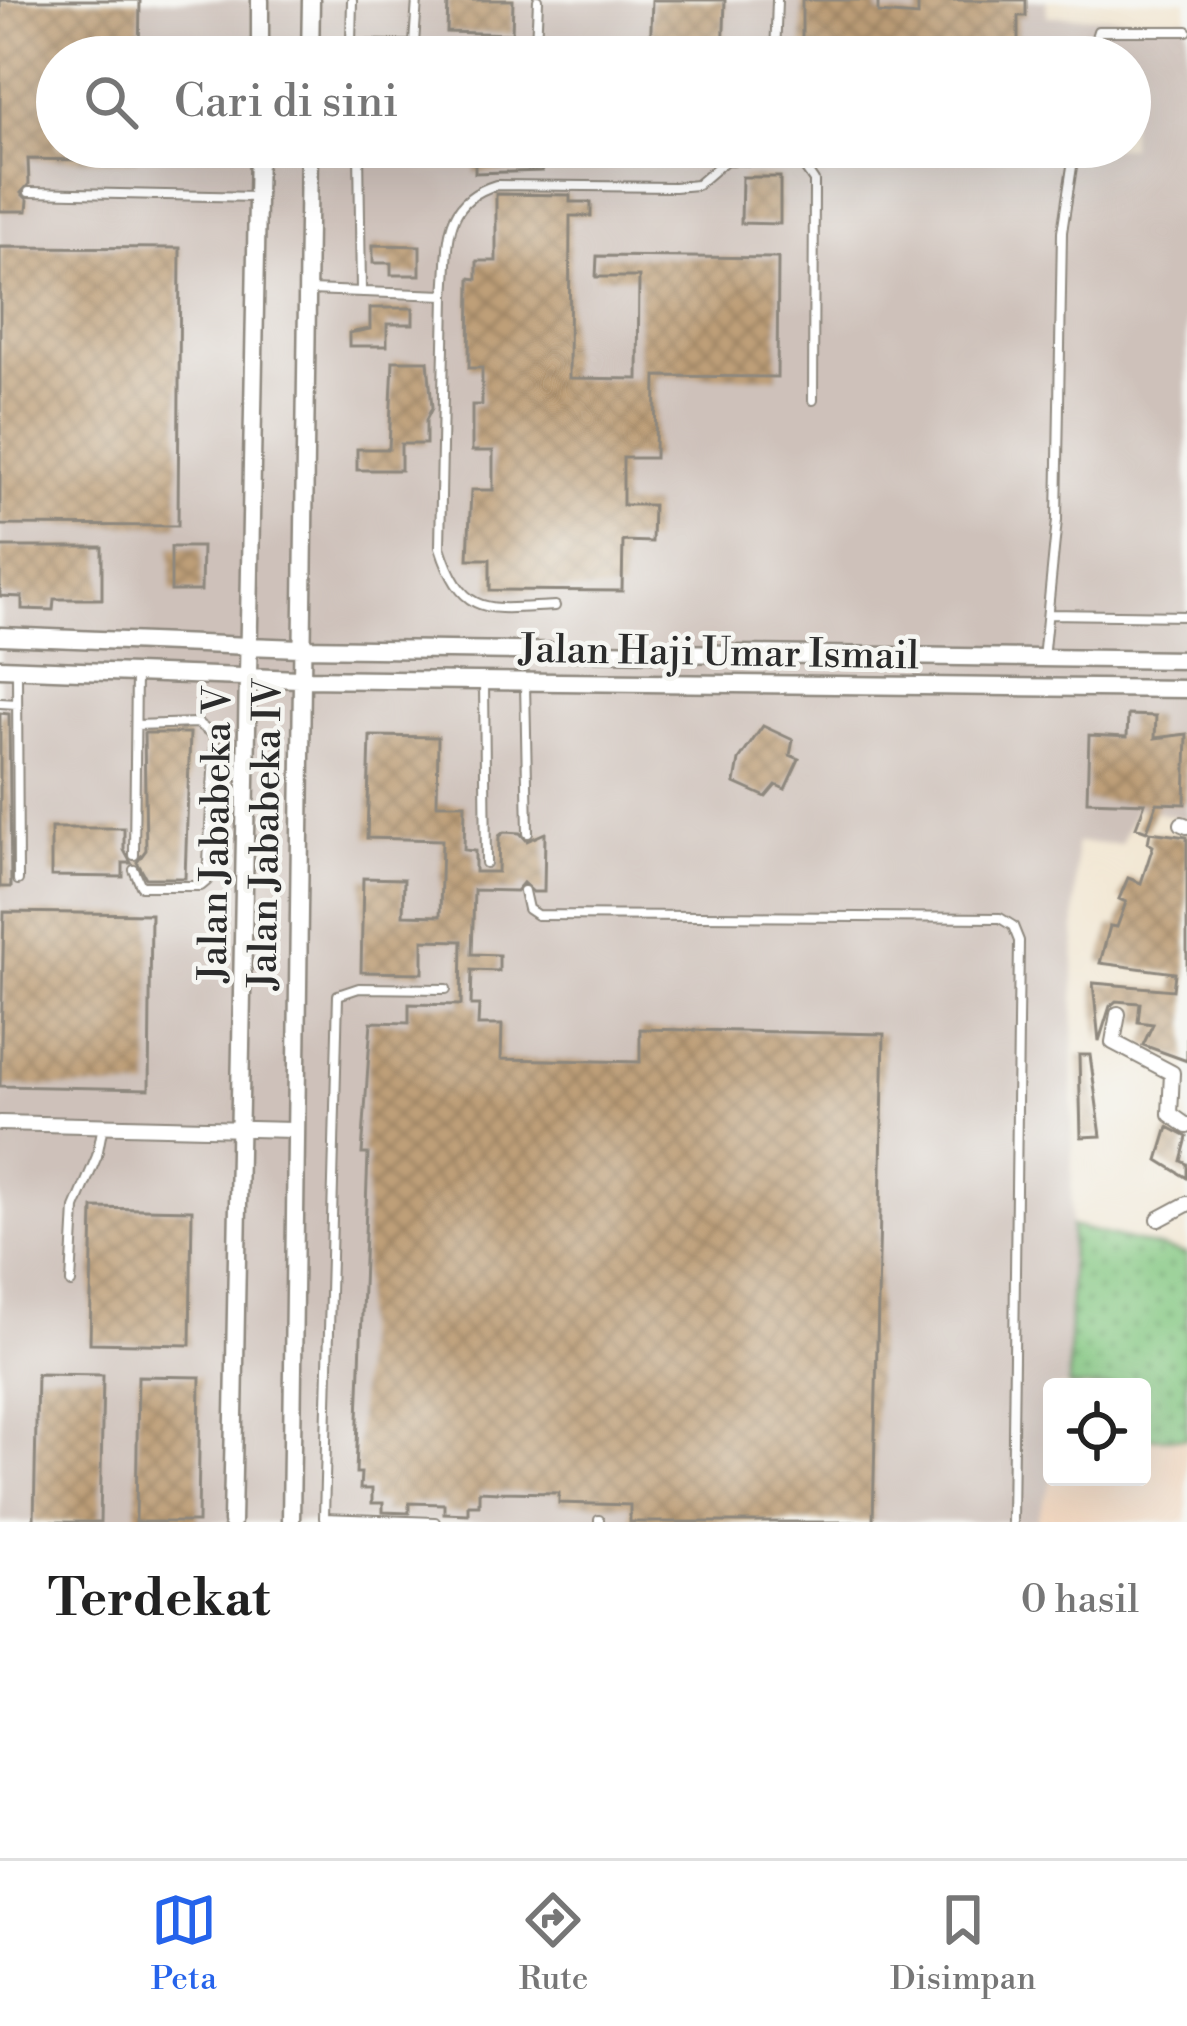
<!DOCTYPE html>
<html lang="id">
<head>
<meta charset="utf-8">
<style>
	:root { --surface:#fff; --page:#f6f6f6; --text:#222; --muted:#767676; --line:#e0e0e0; --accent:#2563eb }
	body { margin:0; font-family:"Libre Bodoni",serif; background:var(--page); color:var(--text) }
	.controls { position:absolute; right:36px; bottom:36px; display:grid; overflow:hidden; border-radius:12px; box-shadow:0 12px 48px #0002 }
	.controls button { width:108px; height:108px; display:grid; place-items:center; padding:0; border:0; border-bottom:3px solid var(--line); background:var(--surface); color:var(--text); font:60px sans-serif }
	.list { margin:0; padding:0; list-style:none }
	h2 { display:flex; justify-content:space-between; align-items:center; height:156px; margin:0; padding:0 48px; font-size:51px }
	h2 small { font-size:39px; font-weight:400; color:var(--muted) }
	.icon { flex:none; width:66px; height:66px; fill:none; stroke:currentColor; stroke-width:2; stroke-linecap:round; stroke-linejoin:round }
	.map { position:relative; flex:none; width:1187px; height:1522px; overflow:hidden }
	.search { position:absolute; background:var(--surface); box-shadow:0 12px 48px #0002; left:36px; right:36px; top:36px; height:132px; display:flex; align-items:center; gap:30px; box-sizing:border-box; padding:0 42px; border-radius:66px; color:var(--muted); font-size:45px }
	.sheet { height:336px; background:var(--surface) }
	nav { display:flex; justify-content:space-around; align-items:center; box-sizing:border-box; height:168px; border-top:3px solid var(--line); background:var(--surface); font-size:33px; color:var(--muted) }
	nav a { display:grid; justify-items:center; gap:6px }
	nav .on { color:var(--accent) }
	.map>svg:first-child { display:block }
	.built { fill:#f1d5bd }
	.industrial { fill:#cec1ba; fill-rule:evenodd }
	.grass { fill:url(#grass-dots); stroke:#577956; stroke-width:3 }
	.building { fill:url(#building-cross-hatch) }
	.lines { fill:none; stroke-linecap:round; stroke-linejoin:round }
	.service-casing { stroke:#8e887e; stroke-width:12 }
	.minor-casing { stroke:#8e887e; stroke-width:18 }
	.tertiary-casing { stroke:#8e887e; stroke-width:21 }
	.service { stroke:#fff; stroke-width:8 }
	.minor { stroke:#fff; stroke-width:14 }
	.tertiary { stroke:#fff; stroke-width:16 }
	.labels { text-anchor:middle; stroke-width:9; stroke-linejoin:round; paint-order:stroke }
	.street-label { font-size:39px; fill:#2b2b2b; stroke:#f6f6f2 }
</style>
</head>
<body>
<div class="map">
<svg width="1187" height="1522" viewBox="0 0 1187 1522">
	<defs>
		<pattern id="grass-dots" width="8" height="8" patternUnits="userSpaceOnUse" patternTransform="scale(3)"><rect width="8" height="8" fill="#83c781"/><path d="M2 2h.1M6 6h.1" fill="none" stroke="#6ba26a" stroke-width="1.8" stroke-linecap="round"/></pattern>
		<pattern id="building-cross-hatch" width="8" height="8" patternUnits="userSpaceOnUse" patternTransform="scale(3)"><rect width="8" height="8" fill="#be9f78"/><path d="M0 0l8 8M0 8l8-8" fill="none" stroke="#9b8263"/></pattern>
	</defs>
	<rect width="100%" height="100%" fill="#f6f6f2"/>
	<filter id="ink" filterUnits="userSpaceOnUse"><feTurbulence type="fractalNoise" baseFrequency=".00833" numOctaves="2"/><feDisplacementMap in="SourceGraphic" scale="24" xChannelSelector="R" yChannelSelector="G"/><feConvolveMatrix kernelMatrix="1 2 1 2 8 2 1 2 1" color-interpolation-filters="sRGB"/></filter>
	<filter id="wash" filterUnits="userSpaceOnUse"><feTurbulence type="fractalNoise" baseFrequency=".004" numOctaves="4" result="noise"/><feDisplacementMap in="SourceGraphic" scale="48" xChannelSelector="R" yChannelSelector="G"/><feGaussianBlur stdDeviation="2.7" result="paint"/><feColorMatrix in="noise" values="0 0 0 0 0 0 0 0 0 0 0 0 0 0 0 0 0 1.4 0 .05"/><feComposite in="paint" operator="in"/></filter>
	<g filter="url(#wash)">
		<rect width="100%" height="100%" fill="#f2e6d1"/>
		<path class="built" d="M1142,1438H1187V1522H1036L1053,1477H1142Z"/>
		<path class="industrial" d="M0,0H1046L1047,16L1187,18V820L1136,807L1121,844L1076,843L1069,1387H1052L1053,1477L1036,1522H0ZM57,57H1130V147H57Z"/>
		<path class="grass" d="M1071,1226L1187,1254V1438H1142V1387H1069Z"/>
		<g id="blocks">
			<path class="building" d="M0,0H140L139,57H57V147H138L137,161L28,159L29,184L21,193L28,200L27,211H0Z
				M448,0H513L512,34L447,32Z
				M652,0H725L723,57H650Z
				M802,0H878V13L918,16V0H1026V16H1018V57H802Z
				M475,147H636V165L542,159V171L475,173Z
				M742,177H780V224L741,223Z
				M496,194L570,195V202H591V216H570L569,378L638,379L639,277H596L597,256L778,258L777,377L656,376L655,458H623V505H653L652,542L623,541L622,591L490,590V559H468L471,490H493V451H472V405H482V368H469L470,278L477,279V261H496Z
				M373,245L420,246V275H391V263H373Z
				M0,247L180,248L178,526L0,525Z
				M370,308H413V324H387V346H349V333L370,329Z
				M393,361H428L432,408L426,420V444H401V470H357V449H389Z
				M0,547H102V599H54L53,610L22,609V597L0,596Z
				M171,547H202L201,591H171Z
				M0,713L9,714L11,887H0Z
				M1128,715L1156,716L1155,738L1187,734L1185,804L1157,803L1147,831L1136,827L1145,803L1087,801L1089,735L1127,737Z
				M763,726L793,740L790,755L799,759L785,789L776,785L766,797L735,783L739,760Z
				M144,733H190L185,878H146L137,862L146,850Z
				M370,736L438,737L437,804H465L464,850L475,851V872H498L499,836L504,832L520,833L527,841L545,833L544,892H533L523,883L516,891L474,890L472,954L499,955V971L472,970L471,1005H479L478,1025H502L501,1059L640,1062V1029L884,1034L873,1522H630V1505L559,1503V1493L499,1492L479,1491V1505H468V1514L444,1513V1504L409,1503V1513L383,1512V1503H372V1489H360L361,1473H356L368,1154H362L371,1022L409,1023V1004L461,1005L462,941L423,940V973L361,972L363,878L404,879L403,915L440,916L442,840L367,838Z
				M51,828H124V850L131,863H123V877L51,876Z
				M1150,832L1187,837V1061L1143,1045L1153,1024L1138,1022L1140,1003L1116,1001L1110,1006L1099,1041L1093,983L1173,990L1175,973L1100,963L1110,926L1117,927L1126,902L1119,899L1128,878L1141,883L1153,846L1148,843Z
				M4,912L151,914L149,1089L0,1086Z
				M1079,1055H1090L1101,1136L1081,1137Z
				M1168,1127L1187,1137L1181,1161L1187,1164V1178L1158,1160Z
				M93,1208L192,1210L190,1345L90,1343Z
				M37,1374L103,1375L100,1522H34Z
				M138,1376L200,1377L198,1522H136Z"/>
		</g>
	</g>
	<g filter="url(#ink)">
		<use href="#blocks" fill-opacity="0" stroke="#8e887e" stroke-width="3"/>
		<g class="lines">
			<defs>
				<path id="service" d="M351,43L352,0
					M313,44L635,48
					M414,44L417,0
					M536,46L538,0
					M775,57L777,0
					M1090,57L1098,31H1187
					M359,151L361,290
					M29,192L256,197
					M309,290L445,295L440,547C463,619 488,609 555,606
					M445,295C450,245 440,202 496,185L674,187L697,185L726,160L801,162L814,181L813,400
					M1048,614L1187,616
					M1043,659L1057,520L1062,232L1075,147
					M17,671L18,880
					M484,683L486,863
					M525,683L528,833
					M0,703L17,704
					M134,855L136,672
					M134,870L141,886H201L207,881L215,736L197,723L136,725
					M524,891L528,909L537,915L1000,918L1013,926L1019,941L1012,1522
					M71,1283L75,1208L97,1156L103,1125
					M324,1517L338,995L359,988L446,989
					M324,1518L435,1522
					M599,1520V1522"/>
				<path id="minor" d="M1182,824L1187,826
					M1118,1014L1113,1042L1172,1073L1170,1114L1187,1126
					M0,1123L293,1130
					M1159,1219L1187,1204"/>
				<path id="tertiary" d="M260,57V0
					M310,57L311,0
					M0,636L300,648L1187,660
					M0,668L299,679L1187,689
					M232,1522L258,147
					M291,1522L309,147"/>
			</defs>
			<use href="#service" class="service-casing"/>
			<use href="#minor" class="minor-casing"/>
			<use href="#tertiary" class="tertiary-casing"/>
			<use href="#service" class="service"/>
			<use href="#minor" class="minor"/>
			<use href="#tertiary" class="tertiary"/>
		</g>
	</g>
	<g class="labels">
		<g class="street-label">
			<text transform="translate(719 651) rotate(1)" y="14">Jalan Haji Umar Ismail</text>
			<text transform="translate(214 834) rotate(-89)" y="14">Jalan Jababeka V</text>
			<text transform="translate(264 834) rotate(-89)" y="14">Jalan Jababeka IV</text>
		</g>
	</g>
</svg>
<div class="controls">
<button><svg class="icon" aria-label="locate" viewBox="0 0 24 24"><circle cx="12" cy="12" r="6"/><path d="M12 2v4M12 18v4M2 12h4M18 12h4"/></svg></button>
</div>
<div class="search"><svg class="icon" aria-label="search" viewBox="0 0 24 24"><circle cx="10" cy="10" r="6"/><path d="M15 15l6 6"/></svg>Cari di sini</div>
</div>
<section class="sheet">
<h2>Terdekat<small>0 hasil</small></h2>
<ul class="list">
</ul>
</section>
<nav>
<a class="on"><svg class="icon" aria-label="map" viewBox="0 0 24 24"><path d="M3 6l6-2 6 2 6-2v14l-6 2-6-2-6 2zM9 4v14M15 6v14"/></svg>Peta</a>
<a><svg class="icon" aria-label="directions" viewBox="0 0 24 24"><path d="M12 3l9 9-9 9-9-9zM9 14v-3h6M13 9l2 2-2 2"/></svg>Rute</a>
<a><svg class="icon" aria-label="saved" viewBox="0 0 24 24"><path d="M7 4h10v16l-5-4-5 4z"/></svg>Disimpan</a>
</nav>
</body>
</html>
